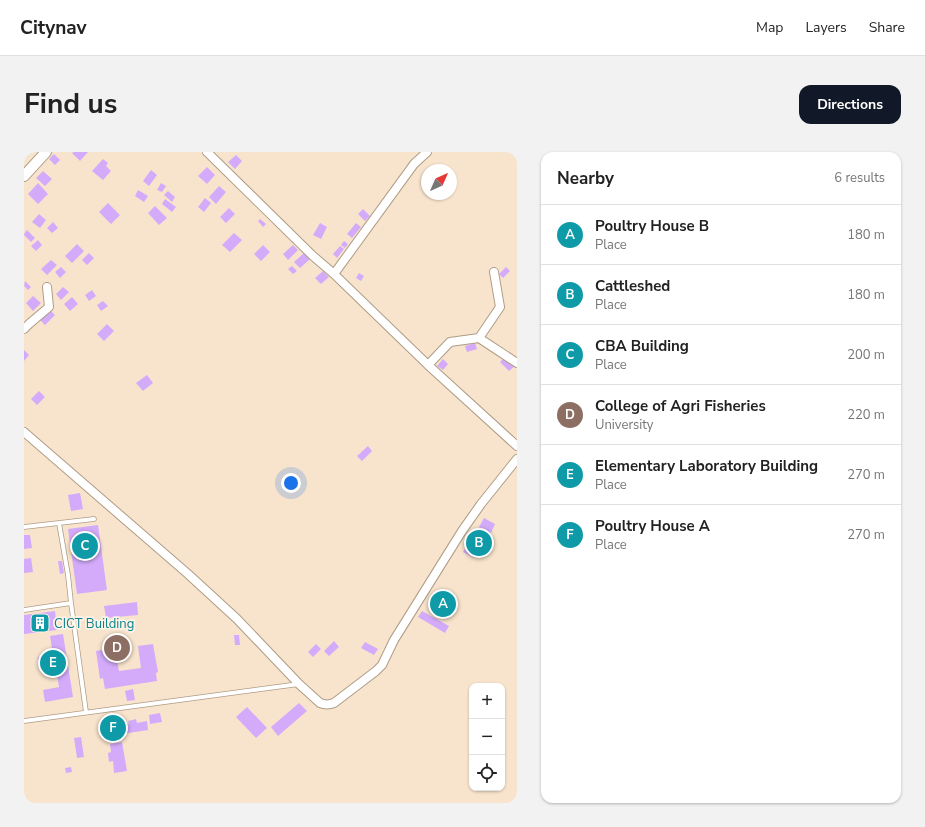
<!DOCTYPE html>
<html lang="en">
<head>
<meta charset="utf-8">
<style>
	:root { --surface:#fff; --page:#f2f2f2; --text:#222; --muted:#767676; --line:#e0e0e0; --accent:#111827 }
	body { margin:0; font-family:"Nunito Sans",sans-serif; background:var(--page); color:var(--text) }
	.controls { position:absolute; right:12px; bottom:12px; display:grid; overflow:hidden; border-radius:8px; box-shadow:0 1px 3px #0004 }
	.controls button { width:36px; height:36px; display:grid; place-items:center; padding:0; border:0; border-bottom:1px solid var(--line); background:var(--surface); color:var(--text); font:20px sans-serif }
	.compass { position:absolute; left:397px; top:12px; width:36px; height:36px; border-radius:50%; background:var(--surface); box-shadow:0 1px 3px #0004; rotate:45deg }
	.you { position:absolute; left:267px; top:331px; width:14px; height:14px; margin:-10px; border:3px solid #fff; border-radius:50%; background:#1a73e8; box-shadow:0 0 0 6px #1a73e833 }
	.badge { display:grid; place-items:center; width:26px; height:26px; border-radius:50%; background:var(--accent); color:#fff; font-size:13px; font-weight:700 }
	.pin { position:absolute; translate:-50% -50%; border:2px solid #fff; box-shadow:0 1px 4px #0006 }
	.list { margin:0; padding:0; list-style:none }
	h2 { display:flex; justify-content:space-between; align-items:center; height:52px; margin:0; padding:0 16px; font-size:17px }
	h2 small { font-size:13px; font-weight:400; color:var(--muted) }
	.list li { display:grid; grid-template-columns:26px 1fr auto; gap:12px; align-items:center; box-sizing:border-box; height:60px; padding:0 16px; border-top:1px solid var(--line) }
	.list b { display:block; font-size:15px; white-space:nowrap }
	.list p { margin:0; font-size:13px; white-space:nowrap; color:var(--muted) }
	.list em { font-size:13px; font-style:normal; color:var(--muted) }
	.icon { flex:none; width:22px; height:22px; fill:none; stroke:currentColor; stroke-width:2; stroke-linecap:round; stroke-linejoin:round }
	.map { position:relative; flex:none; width:493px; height:651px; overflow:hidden; border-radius:12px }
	header { display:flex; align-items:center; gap:24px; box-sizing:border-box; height:56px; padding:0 20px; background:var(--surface); border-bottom:1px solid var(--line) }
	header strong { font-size:19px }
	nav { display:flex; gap:22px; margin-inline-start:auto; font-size:14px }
	.intro { display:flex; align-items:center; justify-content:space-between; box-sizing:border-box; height:96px; padding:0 24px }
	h1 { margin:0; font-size:28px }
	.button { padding:10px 18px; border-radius:12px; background:var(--accent); color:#fff; font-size:14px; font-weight:700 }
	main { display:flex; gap:24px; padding:0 24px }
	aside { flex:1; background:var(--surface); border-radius:12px; box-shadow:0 1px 3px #0004 }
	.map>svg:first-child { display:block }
	.building { fill:#d4abfa }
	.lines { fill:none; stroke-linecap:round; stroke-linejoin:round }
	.service-casing { stroke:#af9c86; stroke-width:5.5 }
	.minor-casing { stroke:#af9c86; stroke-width:10 }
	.tertiary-casing { stroke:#af9c86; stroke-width:12 }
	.service { stroke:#fff; stroke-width:4 }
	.minor { stroke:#fff; stroke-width:8 }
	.tertiary { stroke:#fff; stroke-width:10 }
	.labels { text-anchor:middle; stroke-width:3.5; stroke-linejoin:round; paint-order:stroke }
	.culture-label { font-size:13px; fill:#0d838f; stroke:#fff3e5; text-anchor:start }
</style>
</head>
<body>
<header>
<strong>Citynav</strong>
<nav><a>Map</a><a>Layers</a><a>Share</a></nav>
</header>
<div class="intro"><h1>Find us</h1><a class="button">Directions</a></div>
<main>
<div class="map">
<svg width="493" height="651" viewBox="0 0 493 651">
	<rect width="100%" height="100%" fill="#f8e4cd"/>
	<path class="building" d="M50,0H64L56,9L48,1Z
		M30,2L36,8L31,13L25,7Z
		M212,3L218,9L211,17L204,10Z
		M79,7L84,11L82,14L87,19L79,28L68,19Z
		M183,15L191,23L183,32L174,24Z
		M127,18L133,23L125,34L119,29Z
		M19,19L28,27L21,34L12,26Z
		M14,31L24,42L14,52L4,42Z
		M137,31L142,34L138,40L133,38Z
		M195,34L202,40L192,52L185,45Z
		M114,38L124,44L120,50L111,44Z
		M144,39L151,45L148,50L140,43Z
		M181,46L187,51L180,60L174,55Z
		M141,47L152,55L148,60L138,52Z
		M84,51L96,63L87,72L75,60Z
		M131,54L143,66L135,73L124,61Z
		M205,56L211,62L202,71L196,65Z
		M339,57L346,64L341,69L334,62Z
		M15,62L22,68L16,76L8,70Z
		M236,67L242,72L239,75L234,69Z
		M29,70L34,76L28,81L23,76Z
		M296,71L303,75L297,87L289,83Z
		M332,71L337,75L328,86L323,82Z
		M3,78L11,86L7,90L0,83V82Z
		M210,81L218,88L206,100L198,93Z
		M14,88L18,93L12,99L7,94Z
		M320,89L324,92L321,96L317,93Z
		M53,92L60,99L48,111L41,104Z
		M239,93L246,100L237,109L230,102Z
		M269,93L274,98L264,108L259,102Z
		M316,94L320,97L313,106L309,102Z
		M65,101L70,106L63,113L58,108Z
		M280,101L286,107L276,116L270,110Z
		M27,108L33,113L23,123L17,117Z
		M268,114L273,119L269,122L264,117Z
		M37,115L42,120L36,126L31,120Z
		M482,115L486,119L479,126L475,122Z
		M299,119L305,125L297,132L291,126Z
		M335,121L340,124L337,129L332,126Z
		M1,129L7,135L4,138L0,134Z
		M39,135L45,140L37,148L32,142Z
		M68,138L72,144L65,149L61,143Z
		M9,144L17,151L9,159L2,151Z
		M48,145L54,152L46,159L40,152Z
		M79,149L84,154L77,159L73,153Z
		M26,158L31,163L21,173L16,168Z
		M83,172L90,179L80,189L73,182Z
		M451,191L453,197L443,200L441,194Z
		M0,198L5,203L0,209Z
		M480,206L490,215L485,219L476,210Z
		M419,207L424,212L419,218L413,214Z
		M123,223L129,231L119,239L112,231Z
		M15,239L21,245L13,253L7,247Z
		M344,294L348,299L338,309L333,304Z
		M56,341L59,357L47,359L44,343Z
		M460,366L471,372L467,381L455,375Z
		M74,373L83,438L53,442L44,377Z
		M451,381L465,390L458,400L445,391Z
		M0,383H6L8,396L0,397Z
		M442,395L453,400L450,406L439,400Z
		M7,406L9,420L0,421V407Z
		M34,409H38L40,421L36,422Z
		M413,441L432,455L426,463L407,449Z
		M113,450L114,463L82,466L80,454Z
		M31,459L33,478L0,482V463Z
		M398,459L425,474L421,481L394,465Z
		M39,482L49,545L21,550L19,538L35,535L32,516L16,519L14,505L29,503L26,484Z
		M210,483H215L216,493H211Z
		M310,489L315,495L305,504L300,499Z
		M341,490L354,497L350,503L337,496Z
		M129,492L134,520L132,521L133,529L81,537L79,526L76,527L72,499L91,496L95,519L117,516L114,494Z
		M292,492L297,497L289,505L284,500Z
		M109,537L111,548L103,549L101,539Z
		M275,551L283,559L254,584L247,575Z
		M223,555L243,576L232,586L212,565Z
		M136,561L138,570L126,572L125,563Z
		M93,562L97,588L86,589L81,564Z
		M112,567L113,571L123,569L124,578L98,582L96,573L105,572L104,569Z
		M57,585L60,605L53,606L50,586Z
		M98,590L103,619L90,621L89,609L85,610L84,601L87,600L86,592Z
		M47,615L48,620L42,621L41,616Z"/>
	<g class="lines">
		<defs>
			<path id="service" d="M35,371L44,423L47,451
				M0,375L70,367
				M0,458L47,451L62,560
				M0,569L275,532"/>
			<path id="minor" d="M183,0L289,104L310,122L404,213L493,294
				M310,122L390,12L403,0
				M0,177L5,172L25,155L23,135
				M455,186L493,211
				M404,213L426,190L455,186L476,155L470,120
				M0,280L164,422L213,467L275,532L296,551C301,553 305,553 310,551L352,519L358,513L370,488L438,379L457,352L493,307"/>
			<path id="tertiary" d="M0,24L22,0"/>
		</defs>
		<use href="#service" class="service-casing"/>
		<use href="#minor" class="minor-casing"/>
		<use href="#tertiary" class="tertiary-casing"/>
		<use href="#service" class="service"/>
		<use href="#minor" class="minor"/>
		<use href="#tertiary" class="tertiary"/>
	</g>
	<defs>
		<symbol id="building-square" viewBox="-11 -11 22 22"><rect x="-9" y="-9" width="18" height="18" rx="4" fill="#0f9aa8" stroke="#fff3e5"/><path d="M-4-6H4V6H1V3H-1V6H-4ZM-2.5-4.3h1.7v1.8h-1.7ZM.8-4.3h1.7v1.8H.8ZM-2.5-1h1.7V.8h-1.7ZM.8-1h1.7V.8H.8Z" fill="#fff"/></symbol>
	</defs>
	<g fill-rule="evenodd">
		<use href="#building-square" x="5" y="460" width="22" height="22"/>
	</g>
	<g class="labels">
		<g class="culture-label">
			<text x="30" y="476">CICT Building</text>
		</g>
	</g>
</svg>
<div class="controls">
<button>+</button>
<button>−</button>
<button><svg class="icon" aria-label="locate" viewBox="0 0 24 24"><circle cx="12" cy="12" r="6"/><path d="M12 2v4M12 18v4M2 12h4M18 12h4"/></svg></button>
</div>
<svg class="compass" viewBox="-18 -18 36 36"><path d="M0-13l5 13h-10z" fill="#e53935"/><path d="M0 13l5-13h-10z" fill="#767676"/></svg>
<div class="you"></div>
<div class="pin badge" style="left:419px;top:452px;background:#0f9aa8">A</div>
<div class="pin badge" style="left:455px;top:391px;background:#0f9aa8">B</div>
<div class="pin badge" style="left:61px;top:394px;background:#0f9aa8">C</div>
<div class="pin badge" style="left:93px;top:496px;background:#8d6e63">D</div>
<div class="pin badge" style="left:29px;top:511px;background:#0f9aa8">E</div>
<div class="pin badge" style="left:89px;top:576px;background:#0f9aa8">F</div>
</div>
<aside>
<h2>Nearby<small>6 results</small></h2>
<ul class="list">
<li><span class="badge" style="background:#0f9aa8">A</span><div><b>Poultry House B</b><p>Place</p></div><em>180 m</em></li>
<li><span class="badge" style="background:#0f9aa8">B</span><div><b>Cattleshed</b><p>Place</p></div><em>180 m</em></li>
<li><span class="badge" style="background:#0f9aa8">C</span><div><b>CBA Building</b><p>Place</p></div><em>200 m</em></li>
<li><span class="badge" style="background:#8d6e63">D</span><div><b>College of Agri Fisheries</b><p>University</p></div><em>220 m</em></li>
<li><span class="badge" style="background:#0f9aa8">E</span><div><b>Elementary Laboratory Building</b><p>Place</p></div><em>270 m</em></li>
<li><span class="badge" style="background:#0f9aa8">F</span><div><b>Poultry House A</b><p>Place</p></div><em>270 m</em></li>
</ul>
</aside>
</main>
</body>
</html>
